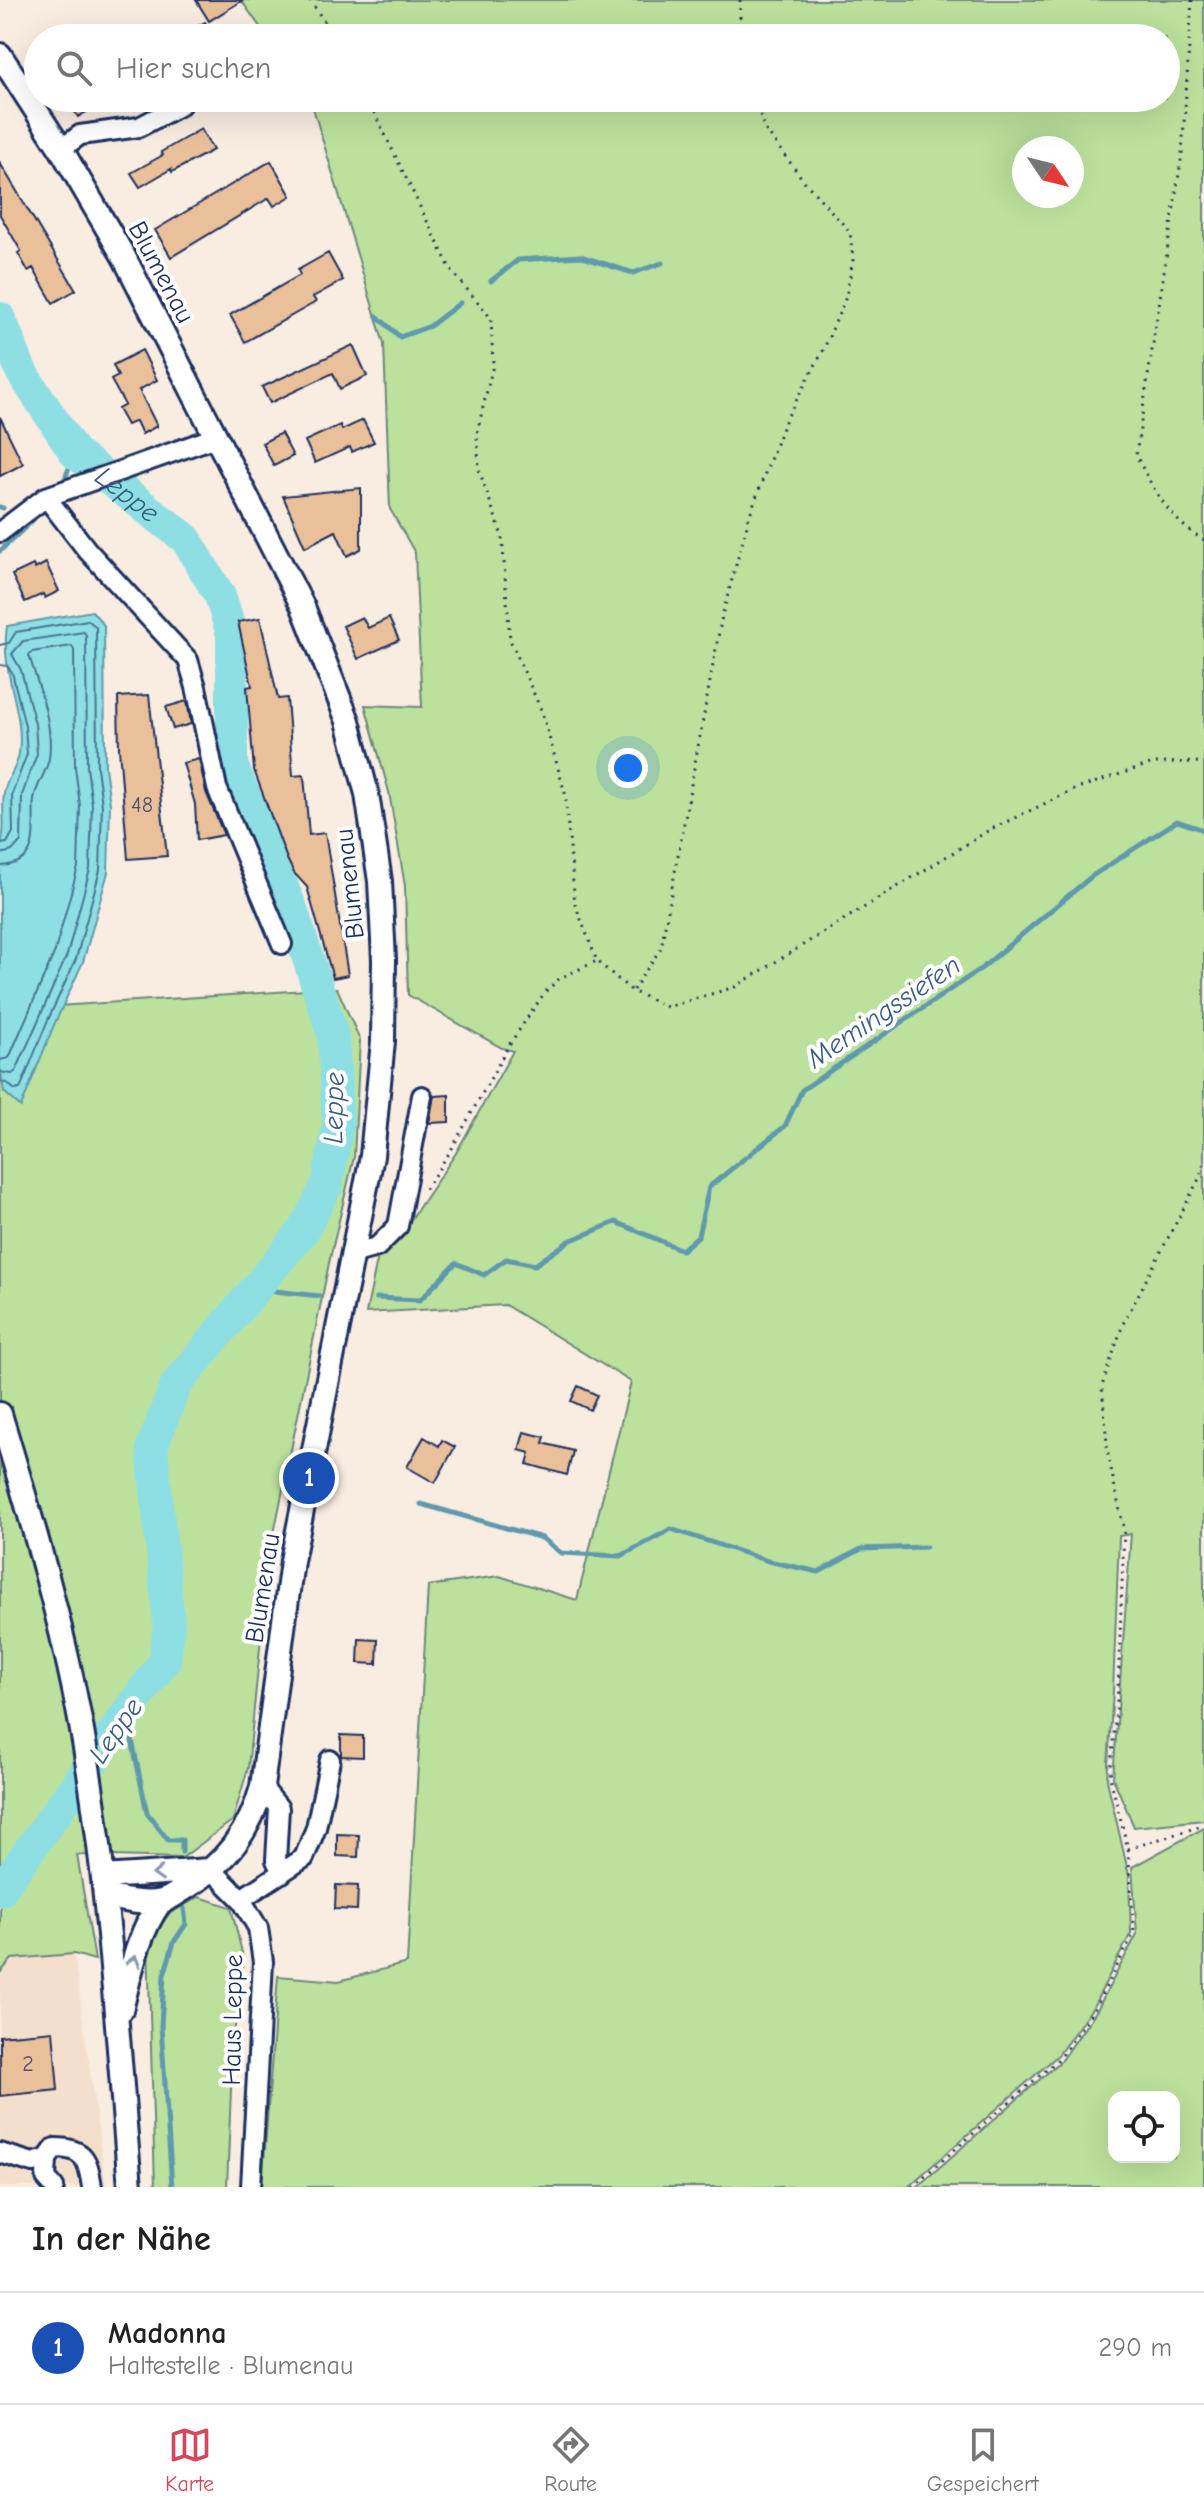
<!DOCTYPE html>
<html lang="de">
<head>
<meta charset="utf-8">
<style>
	:root { --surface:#fff; --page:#f2f2f2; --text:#202124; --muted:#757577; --line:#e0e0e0; --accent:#d1495b }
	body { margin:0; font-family:"Comic Neue",sans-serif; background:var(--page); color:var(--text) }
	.controls { position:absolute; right:24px; bottom:24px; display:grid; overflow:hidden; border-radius:16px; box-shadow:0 8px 32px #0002 }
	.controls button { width:72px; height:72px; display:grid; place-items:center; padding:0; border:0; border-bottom:2px solid var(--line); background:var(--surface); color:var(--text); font:40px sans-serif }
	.compass { position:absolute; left:1012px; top:136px; width:72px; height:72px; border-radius:50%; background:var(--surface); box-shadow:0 8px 32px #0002; rotate:125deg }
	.you { position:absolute; left:628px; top:768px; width:28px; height:28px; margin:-20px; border:6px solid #fff; border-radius:50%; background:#1a73e8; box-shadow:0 0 0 12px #1a73e833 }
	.badge { display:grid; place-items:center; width:52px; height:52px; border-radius:50%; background:var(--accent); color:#fff; font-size:26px; font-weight:700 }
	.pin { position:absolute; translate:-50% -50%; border:4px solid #fff; box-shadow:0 2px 8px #0006 }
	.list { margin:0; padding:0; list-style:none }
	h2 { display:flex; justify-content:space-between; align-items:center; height:104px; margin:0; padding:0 32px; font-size:34px }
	h2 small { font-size:26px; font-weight:400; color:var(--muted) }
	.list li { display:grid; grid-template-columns:52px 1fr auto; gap:24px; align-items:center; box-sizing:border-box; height:112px; padding:0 32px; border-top:2px solid var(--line) }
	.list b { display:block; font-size:30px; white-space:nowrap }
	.list p { margin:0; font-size:26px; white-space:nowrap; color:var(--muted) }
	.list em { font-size:26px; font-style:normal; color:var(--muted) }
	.icon { flex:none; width:44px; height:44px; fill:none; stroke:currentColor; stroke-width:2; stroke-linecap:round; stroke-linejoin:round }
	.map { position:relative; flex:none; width:1204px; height:2187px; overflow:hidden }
	.search { position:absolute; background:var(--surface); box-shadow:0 8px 32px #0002; left:24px; right:24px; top:24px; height:88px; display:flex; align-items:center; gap:20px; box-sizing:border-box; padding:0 28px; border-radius:44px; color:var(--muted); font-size:30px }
	.sheet { height:216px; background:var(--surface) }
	nav { display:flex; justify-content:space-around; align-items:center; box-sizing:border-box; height:112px; border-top:2px solid var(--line); background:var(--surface); font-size:22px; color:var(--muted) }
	nav a { display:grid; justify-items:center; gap:4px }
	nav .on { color:var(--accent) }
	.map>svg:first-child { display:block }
	.built { fill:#f4dfcc }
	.green { fill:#bce19c; stroke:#6c887d; stroke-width:2; fill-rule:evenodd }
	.water { fill:#8ddfe4; stroke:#5f99ae; stroke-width:2 }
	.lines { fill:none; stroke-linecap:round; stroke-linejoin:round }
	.shore { stroke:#497594; stroke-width:2 }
	.stream { stroke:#5f99ae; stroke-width:5 }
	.river { stroke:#8ddfe4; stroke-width:32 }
	.building { fill:#eac09a; stroke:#1b2f5e; stroke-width:2 }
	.minor-casing { stroke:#1b2f5e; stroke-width:24 }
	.major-casing { stroke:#1b2f5e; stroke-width:28 }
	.path { stroke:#1b2f5e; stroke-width:3; stroke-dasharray:2 6; stroke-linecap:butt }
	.minor { stroke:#fff; stroke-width:18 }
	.major { stroke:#fff; stroke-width:22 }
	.oneway { stroke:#8d97ae }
	.labels { text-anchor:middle; stroke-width:8; stroke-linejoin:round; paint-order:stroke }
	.number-label { font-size:22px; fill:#4f536d }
	.street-label { font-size:26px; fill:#1b2f5e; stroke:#fff }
	.water-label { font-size:28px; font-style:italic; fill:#385b80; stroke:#fff }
</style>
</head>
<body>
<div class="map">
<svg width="1204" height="2187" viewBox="0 0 1204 2187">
	<rect width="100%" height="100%" fill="#f9ece1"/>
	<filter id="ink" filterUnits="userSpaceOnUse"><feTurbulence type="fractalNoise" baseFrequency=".0125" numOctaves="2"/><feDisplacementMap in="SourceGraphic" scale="16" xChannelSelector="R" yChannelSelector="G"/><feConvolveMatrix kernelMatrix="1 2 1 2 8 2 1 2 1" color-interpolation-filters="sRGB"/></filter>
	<g filter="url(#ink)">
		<path class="built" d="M74,1954L106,2187H0V1973L12,1959Z"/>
		<path class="green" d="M241,0H1204V1820L1134,1827L1113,1778L1131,1534L1119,1536L1113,1691L1107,1780L1129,1876L1131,1933L1093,2007L1058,2055L908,2187H262L278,1976L339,1981L407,1963L428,1586L499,1576L577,1600L631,1382L505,1305L366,1313L378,1256L403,1231L456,1153L513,1051L502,1048L408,995L405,886L389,792L365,705L422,707L415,553L390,509L384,344L310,98H1166V38H268ZM1024,148H1072V196H1024Z
			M0,910L57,1006L337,988L360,1040L354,1157L329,1263L269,1558L248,1768L233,1820L182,1858L77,1855L95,1960L74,1954L12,1959L0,1973Z
			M1204,1828V2187H917L1062,2060L1097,2010L1137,1934L1132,1867ZM1114,2097H1174V2157H1114Z
			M199,1897L231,1907L244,1961L233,2041L227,2187H155L148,1942L169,1914Z"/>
		<path class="water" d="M92,611L104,625L105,767L110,804L108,872L83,962L54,1025L21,1107L4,1092L0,1067V848C7,825 1,813 4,793C6,779 18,767 19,753C25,710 0,675 7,626Z"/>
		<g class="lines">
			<path class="shore" d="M0,645L9,643L16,632L88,620L96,627L97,767L102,805L100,870L76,959L47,1022L20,1089L15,1090L7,1083L0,1082
				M0,665L7,666L12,672L25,726L27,754L12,794L13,832L7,843L0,844
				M0,854L12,851L21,841L22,795L37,754L35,724L21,670L12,654L23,641L84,632L86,635L87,767L92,805L90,869L67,955L16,1071L12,1074L0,1072
				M0,866C44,864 31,827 34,799C36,785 47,772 49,758C54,725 38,685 29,655L32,652L72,646L74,650L75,767L80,806L78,867L55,951L9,1058L0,1060"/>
			<path class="stream" d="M491,281L518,260L580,256L633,273L662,263
				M377,316L400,337L430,326L460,303
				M64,481L75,453
				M0,507L3,508
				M0,551L33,520
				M256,1289L320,1296
				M376,1298L420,1300L456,1263L484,1275L506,1259L535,1265L569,1241L616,1222L682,1250L698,1236L709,1187L785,1126L802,1090L982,968L1092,876L1177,821L1204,830
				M421,1504L542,1538L561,1553L621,1556L671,1529L768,1561L819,1572L861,1549L926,1547
				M127,1715L147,1813L168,1840H182V1852
				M172,2187L161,2026L164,1975L174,1942L186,1924L184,1908"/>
			<path class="river" id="s1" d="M0,318L22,373L75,453L186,539L220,596L232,634V765L292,909L333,1035L338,1126L327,1185L303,1231L176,1385L152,1447L169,1624L165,1660L0,1891"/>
		</g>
		<path class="building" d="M196,0H243L209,21Z
			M205,22L214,38H176Z
			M84,98H110L78,117L71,106Z
			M201,129L213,150L172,172L171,169L140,187L131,173L163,155L161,152Z
			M271,161L291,196L274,206L269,198L171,257L155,230Z
			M0,163L76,290L53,303L33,268L28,271L18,253L21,251L0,215Z
			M328,253L343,280L313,297L316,302L245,342L230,315L300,275L298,270Z
			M353,345L367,376L340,389L333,373L270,403L262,387Z
			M142,350L157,380L139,390L157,426L142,434L136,421L127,425L118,409L125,405L111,380L118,376L113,365Z
			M0,417L23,464L0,476Z
			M363,420L374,442L352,452L350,447L315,463L305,441L340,425L342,430Z
			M281,433L293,456L274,466L262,443Z
			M361,488V549L347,556L336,531L305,547L283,496Z
			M46,563L59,591L45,598L43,594L25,602L12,575L33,565L35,569Z
			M362,617L368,628L389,618L399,640L358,659L343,626Z
			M260,618L278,699L287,698L293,776L304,775L309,835L325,833L348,975L333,978L307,887L294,873L287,859L254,770L247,687L252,686L238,622Z
			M149,695L167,856L128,859L119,748L118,697Z
			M187,701L191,724L173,729L166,707Z
			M199,759L206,792L224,835L197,840L195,804L183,763Z
			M449,1095V1122L429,1123L434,1096Z
			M578,1386L597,1395L590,1410L571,1401Z
			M524,1432L545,1437L543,1443L573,1451L567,1475L527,1464L530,1453L519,1450Z
			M424,1437L439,1446L442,1440L455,1447L435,1483L407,1467Z
			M359,1639L378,1640L377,1664L358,1663Z
			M341,1735L363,1736V1757L341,1756Z
			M337,1834L359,1835L358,1857L337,1856Z
			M336,1885L358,1886L357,1910L335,1909Z
			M53,2031L58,2090L0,2096V2036Z"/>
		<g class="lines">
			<defs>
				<path id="minor" d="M61,149L80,135L139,127L179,106L186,98
					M46,497L87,550L188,660L196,687L217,788L282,944
					M0,532L46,497L216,437
					M355,1253L377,1247L398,1226L422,1096
					M262,1787L279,1808L276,1860L282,1873
					M212,1870L241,1899L258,1928L263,1962L251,2187
					M241,1899L304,1858L316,1828L330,1760
					M0,2153L33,2163L47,2159
					M54,2187L46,2178L47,2159L55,2148C85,2148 88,2160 92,2187"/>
				<path id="major" d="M0,55L61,149L124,257L303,607L348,721L367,794L380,881L384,960L383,1041L372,1156L292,1561L262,1787C250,1832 224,1865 184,1889C177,1893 170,1899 162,1901C144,1905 123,1900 106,1896
					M0,1414C33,1523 66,1635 85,1748C109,1893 118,2040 130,2187
					M103,1877L210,1870
					M121,2010C131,1971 138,1933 161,1901"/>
			</defs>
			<use href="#minor" class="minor-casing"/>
			<use href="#major" class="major-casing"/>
			<path class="path" d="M310,0L335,38
				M740,0V38
				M1192,0L1182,154L1136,455C1153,489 1170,521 1204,540
				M367,98L451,270L491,318L493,365L477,433L479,470L502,536L510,640L542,712L565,793L575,904L597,961L632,991L667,1007L735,987L991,829L1076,789L1153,763L1204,762
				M633,990L661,948L722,616L750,514L783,425L823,351L846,297L853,260L850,232L804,181L764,128L755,98
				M425,1189L450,1152L509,1045L545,992L560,978L597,961
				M1128,1849L1204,1825
				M912,2187L1060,2058L1095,2008L1134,1933L1128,1849L1110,1777L1118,1689L1124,1530L1108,1455L1102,1386L1123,1324L1199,1179L1204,1162"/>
			<use href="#minor" class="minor"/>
			<use href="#major" class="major"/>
		</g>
		<defs><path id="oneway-chevron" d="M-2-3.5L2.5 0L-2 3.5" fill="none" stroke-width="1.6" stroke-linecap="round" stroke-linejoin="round" transform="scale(2)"/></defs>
		<g class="oneway">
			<use href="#oneway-chevron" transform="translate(158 1874) rotate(177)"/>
			<use href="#oneway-chevron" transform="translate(134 1961) rotate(-75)"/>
		</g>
	</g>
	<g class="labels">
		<g class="number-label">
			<text x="142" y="812">48</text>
			<text x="28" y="2071">2</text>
		</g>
		<g class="street-label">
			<text transform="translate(162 272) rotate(62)" y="9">Blumenau</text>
			<text transform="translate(349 884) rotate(-96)" y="9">Blumenau</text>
			<text transform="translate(262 1588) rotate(-81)" y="9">Blumenau</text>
			<text transform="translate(232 2020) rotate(-89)" y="9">Haus Leppe</text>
		</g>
		<g class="water-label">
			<text dy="10" stroke="none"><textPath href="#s1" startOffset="222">Leppe</textPath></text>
			<text transform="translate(883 1011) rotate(-34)" y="10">Memingssiefen</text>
			<text transform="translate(333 1108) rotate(-89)" y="10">Leppe</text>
			<text transform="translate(115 1730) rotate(-55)" y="10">Leppe</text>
		</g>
	</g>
</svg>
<div class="controls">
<button><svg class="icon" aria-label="locate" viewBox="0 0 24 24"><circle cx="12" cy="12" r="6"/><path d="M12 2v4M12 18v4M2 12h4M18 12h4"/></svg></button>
</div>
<svg class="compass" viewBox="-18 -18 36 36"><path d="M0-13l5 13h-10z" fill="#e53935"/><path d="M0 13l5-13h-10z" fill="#757577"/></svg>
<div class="you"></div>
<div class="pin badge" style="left:309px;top:1478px;background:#1a4fb4">1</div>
<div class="search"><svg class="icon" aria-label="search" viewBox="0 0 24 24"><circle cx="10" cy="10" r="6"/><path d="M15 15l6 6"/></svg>Hier suchen</div>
</div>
<section class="sheet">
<h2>In der Nähe<small></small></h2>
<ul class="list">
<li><span class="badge" style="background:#1a4fb4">1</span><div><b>Madonna</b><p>Haltestelle · Blumenau</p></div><em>290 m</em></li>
</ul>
</section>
<nav>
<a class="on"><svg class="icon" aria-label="map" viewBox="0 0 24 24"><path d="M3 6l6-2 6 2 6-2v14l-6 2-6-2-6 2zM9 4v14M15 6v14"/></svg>Karte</a>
<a><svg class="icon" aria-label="directions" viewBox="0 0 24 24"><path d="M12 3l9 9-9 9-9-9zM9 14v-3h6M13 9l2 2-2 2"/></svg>Route</a>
<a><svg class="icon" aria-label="saved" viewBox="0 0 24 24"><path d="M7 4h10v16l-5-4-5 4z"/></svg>Gespeichert</a>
</nav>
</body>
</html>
